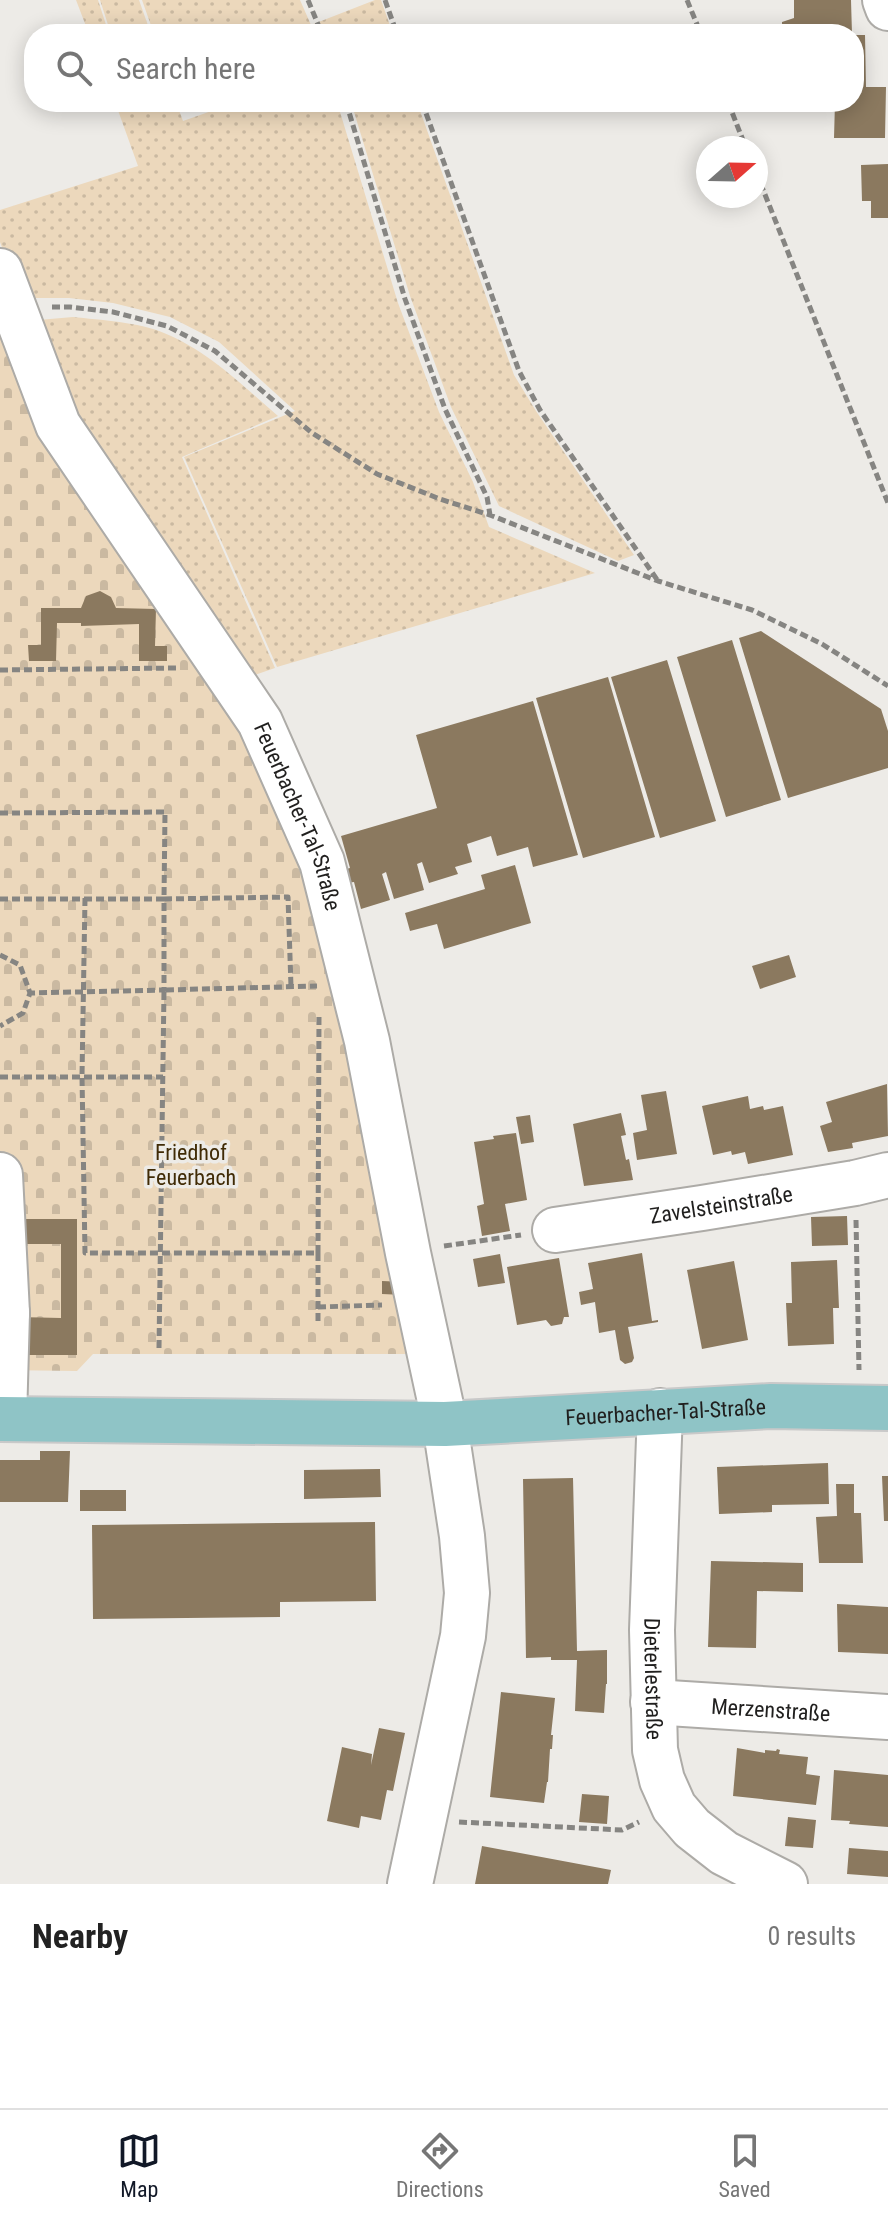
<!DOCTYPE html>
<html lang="en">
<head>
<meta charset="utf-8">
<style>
	:root { --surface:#fff; --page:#f6f6f6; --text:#222; --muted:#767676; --line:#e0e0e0; --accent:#111827 }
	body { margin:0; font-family:"Roboto Condensed",sans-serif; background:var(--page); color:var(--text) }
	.compass { position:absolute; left:696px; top:136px; width:72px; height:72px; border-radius:50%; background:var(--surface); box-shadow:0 4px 20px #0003; rotate:70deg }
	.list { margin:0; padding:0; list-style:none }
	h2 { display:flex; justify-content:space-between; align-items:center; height:104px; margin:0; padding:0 32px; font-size:34px }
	h2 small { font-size:26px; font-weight:400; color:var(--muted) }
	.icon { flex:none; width:44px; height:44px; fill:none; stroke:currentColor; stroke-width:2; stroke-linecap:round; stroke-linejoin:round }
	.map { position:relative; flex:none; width:888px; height:1884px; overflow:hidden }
	.search { position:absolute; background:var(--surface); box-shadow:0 4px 20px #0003; left:24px; right:24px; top:24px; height:88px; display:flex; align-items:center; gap:20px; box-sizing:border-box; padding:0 28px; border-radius:32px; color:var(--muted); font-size:30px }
	.sheet { height:224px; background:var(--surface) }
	nav { display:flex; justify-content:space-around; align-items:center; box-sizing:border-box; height:112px; border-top:2px solid var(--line); background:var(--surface); font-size:22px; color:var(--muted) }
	nav a { display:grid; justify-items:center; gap:4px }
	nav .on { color:var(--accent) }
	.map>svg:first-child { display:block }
	.green { fill:url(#green-dots) }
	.cemetery { fill:url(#cemetery-stones) }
	.building { fill:#8b795f }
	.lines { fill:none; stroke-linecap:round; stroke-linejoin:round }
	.minor-casing { stroke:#adaba7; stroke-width:48 }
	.major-casing { stroke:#c9c9c9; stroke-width:48 }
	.path { stroke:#868582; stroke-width:5; stroke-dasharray:8 4; stroke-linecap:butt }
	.minor { stroke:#fff; stroke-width:44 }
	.major { stroke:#8fc4c6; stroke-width:44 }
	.labels { text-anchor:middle; stroke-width:7; stroke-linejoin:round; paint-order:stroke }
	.street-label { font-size:22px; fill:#201f1e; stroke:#edebe7 }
	.park-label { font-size:22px; fill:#402b06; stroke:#edebe7 }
</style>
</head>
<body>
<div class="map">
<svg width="888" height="1884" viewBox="0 0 888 1884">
	<defs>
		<pattern id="green-dots" width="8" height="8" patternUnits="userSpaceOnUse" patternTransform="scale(2)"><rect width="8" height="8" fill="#ecd8bc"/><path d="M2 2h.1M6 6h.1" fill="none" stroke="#cab9a1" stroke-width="1.8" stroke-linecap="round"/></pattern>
		<pattern id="cemetery-stones" width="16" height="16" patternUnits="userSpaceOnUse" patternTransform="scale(2)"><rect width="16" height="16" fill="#ecd8bc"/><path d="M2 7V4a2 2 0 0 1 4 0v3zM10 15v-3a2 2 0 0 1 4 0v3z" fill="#cab9a1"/></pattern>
	</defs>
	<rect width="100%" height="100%" fill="#edebe7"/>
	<path class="green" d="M76,0H98L109,34H89Z
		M100,0H139L151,34H111Z
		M142,0H300L311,25L375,0H381L393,34H154Z
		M115,102H176L183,121L237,102H337L398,303L439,412L473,482L489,527L595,573L277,667L184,457L295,411L219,342L170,317L113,303L69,298H21L0,242V210L138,166Z
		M351,102H417L514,375L536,411L634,555L618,561L499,506L451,407L410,296Z
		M73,317C100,320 139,322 164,333C208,351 242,385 278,416L182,457L275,668L246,678L64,423L27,321Z"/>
	<path class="cemetery" d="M0,298L246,726L333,907L423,1354H93L77,1371L0,1370Z"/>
	<path class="building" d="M794,0H851L852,34H782V22L794,18Z
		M854,35H865L866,87H886L885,138H834L835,102H854Z
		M888,164V218H871V201H862L861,165Z
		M100,591L111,597L116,608L156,609L155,646H167V661H139V624L81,626V623H57L56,661H29L28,645H41V608H81L86,596Z
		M761,631L881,709L888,731V768L788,798L739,638Z
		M732,640L781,800L726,817L677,657Z
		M667,660L716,821L660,838L611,677Z
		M608,677L655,837L583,858L536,698Z
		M533,701L578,855L533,867L528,847L497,856L491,836L467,844L472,862L455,867L458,874L429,883L422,862L417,864L424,890L394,899L386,872L382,874L390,900L361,909L354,882L347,883L343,870L350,868L341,836L437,808L416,735Z
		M515,865L531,923L444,949L437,924L410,931L405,913L485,889L481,875Z
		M789,955L796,977L760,989L752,966Z
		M887,1084L888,1136L852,1143L853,1148L828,1152L820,1126L832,1122L826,1102Z
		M666,1091L677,1154L637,1160L633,1133L647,1130L641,1095Z
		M748,1096L750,1109L763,1106L764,1110L783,1106L793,1155L748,1164L745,1152L732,1155L731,1151L713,1155L702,1106Z
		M621,1113L626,1135L621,1136L626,1160L629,1159L633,1180L584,1186L573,1124Z
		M530,1115L534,1142L521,1144L516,1117Z
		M516,1133L527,1200L505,1204L510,1231L482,1236L477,1206L484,1204L474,1142L494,1139L493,1136Z
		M847,1216L848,1245L812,1246L811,1217Z
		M19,1219H77V1355H18V1317L61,1318V1244H19Z
		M642,1253L652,1321L658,1320V1322L628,1327L634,1358L632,1362L625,1364L620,1360L615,1330L599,1333L595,1302L581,1305L579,1292L593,1289L588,1263Z
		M500,1254L505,1283L478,1287L473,1259Z
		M559,1258L569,1317H564L562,1324L551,1326L546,1320L517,1325L507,1267Z
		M837,1260L839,1308H833L834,1344L788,1346L786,1303H792L791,1262Z
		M734,1261L748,1340L702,1349L687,1270Z
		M382,1281L405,1282L404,1295L382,1294Z
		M40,1451H70L68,1502H0V1460H40Z
		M828,1463L829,1504L772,1505V1512L719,1514L717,1467Z
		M380,1469L381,1497L304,1499V1470Z
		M882,1476H888V1521H884Z
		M573,1478L577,1651L607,1650V1684H606L604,1713L575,1711L577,1660H551V1657L526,1658L523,1479Z
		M836,1484H854V1513H861L863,1563H819L816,1517L837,1516Z
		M80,1490H126V1511H80Z
		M375,1522L376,1601L280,1602V1617L93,1619L92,1525Z
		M711,1561L803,1563V1592L757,1591L756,1648L708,1647Z
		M837,1604L888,1607V1654L838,1652Z
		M501,1692L555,1698L551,1735H553L552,1749H550L548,1782H547L544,1803L490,1797Z
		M379,1728L405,1733L393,1791L387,1790L381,1820L361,1816L359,1828L327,1821L342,1747L372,1754L371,1765Z
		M737,1748L765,1753V1750L776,1751L777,1749L780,1750L779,1754L808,1757L806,1774L820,1776L816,1805L733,1796Z
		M834,1770L888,1775V1827L849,1824L850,1821L831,1820Z
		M582,1794L609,1796L607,1824L579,1822Z
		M788,1817L816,1820L813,1848L785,1846Z
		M482,1846L611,1870L608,1884H475Z
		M849,1848L888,1851V1877L847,1874Z"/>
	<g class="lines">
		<defs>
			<g id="minor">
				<path d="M885,0L888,8"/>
				<path id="s1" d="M0,271L58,425L260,722L322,862L367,1041L408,1253L445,1424L462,1536L467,1593L463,1636L410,1884"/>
				<path d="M0,1175L7,1313"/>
				<path id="s2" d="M555,1230L702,1208L855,1183L888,1175"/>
				<path d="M0,1313H7L4,1419"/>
				<path id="s3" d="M660,1411L652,1630L655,1750L662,1780L674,1807L692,1828L724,1853L785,1884"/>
				<path id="s4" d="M653,1702L888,1717"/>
			</g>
			<g id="major">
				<path id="s5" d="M0,1419L445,1424L771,1406L888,1408"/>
			</g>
		</defs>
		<use href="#minor" class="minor-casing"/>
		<use href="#major" class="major-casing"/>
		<path class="path" d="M308,0L322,34
			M385,0L397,34
			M687,0L701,34
			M346,102L405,299L445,409L487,497L490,515
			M422,102L519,371L540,410L658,581
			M728,102L746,148
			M756,172L888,503
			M52,307H70L113,312L167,326L215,351L312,433L377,474L440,499L490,515L658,581L752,610L822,644L888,686
			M0,670L176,668
			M0,813L165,812L164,899L288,897L291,987
			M85,898L82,1076L85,1253H318V1325
			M0,899H164V990L30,993
			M0,955L20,965L30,993L23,1013L0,1026
			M0,1077H163
			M856,1220L859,1370
			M444,1246L521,1235
			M318,1253L319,1014
			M318,1307L382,1305
			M159,1348L164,990L317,986
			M459,1822L622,1830L639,1822"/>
		<use href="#minor" class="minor"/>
		<use href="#major" class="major"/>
	</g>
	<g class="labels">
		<g class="street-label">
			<text dy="8" stroke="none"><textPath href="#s1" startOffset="626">Feuerbacher-Tal-Straße</textPath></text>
			<text dy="8" stroke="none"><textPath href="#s2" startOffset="168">Zavelsteinstraße</textPath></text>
			<text dy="8" stroke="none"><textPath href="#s5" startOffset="666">Feuerbacher-Tal-Straße</textPath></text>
			<text dy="8" stroke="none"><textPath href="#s3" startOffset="268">Dieterlestraße</textPath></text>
			<text dy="8" stroke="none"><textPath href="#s4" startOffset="118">Merzenstraße</textPath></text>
		</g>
		<g class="park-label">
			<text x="191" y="1160">Friedhof<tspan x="191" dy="25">Feuerbach</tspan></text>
		</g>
	</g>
</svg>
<svg class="compass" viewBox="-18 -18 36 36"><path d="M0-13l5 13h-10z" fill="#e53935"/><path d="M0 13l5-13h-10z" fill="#767676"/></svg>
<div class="search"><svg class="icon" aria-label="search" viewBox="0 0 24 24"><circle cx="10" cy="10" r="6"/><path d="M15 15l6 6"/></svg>Search here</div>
</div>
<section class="sheet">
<h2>Nearby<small>0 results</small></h2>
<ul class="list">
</ul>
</section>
<nav>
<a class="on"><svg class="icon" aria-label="map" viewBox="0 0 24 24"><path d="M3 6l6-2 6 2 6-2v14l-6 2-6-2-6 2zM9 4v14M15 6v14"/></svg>Map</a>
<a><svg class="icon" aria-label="directions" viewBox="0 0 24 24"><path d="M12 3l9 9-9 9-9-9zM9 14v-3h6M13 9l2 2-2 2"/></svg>Directions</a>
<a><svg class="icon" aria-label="saved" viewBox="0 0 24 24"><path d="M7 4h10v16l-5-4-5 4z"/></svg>Saved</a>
</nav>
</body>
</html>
